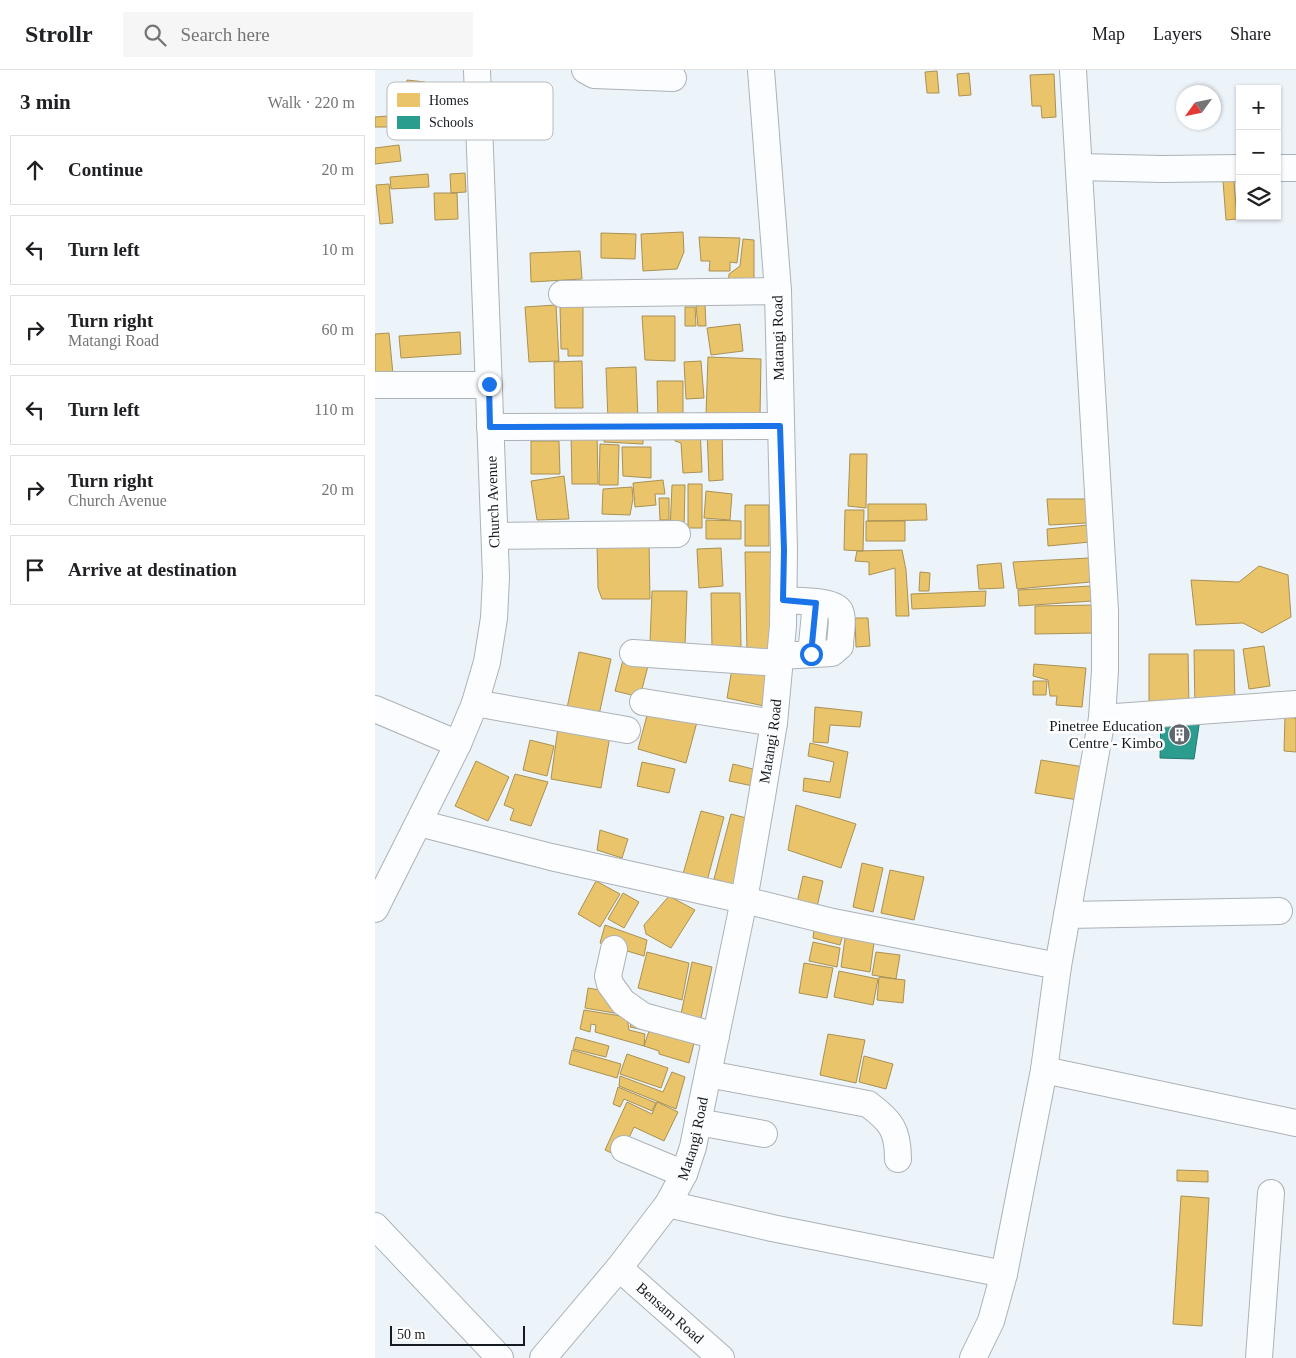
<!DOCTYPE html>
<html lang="en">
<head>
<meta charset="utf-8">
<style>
	:root { --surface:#fff; --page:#f6f6f6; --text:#202124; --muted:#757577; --line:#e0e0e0 }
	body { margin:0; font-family:"Times New Roman",serif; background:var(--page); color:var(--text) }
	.controls { position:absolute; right:15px; top:15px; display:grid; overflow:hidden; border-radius:0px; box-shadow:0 1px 4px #0004 }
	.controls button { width:45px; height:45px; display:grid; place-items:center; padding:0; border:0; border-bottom:1px solid var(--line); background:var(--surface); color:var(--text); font:25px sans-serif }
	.compass { position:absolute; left:801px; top:15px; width:45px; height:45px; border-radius:50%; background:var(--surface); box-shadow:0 1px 4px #0004; rotate:237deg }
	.scale { position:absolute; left:15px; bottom:12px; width:135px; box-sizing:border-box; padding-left:5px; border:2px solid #151b20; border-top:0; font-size:14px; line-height:18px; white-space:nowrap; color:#151b20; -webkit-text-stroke:4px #fff; paint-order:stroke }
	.stop { position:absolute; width:15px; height:15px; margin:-11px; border:4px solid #1a73e8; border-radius:50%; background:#fff }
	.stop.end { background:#1a73e8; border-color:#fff; box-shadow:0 1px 5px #0008 }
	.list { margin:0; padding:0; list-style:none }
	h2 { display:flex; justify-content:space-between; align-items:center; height:65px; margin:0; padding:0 20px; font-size:21px }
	h2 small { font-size:16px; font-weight:400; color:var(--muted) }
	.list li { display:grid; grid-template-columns:32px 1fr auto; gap:15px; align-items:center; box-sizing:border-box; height:70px; margin:0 10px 10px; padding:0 10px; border:1px solid var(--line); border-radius:0px }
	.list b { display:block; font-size:19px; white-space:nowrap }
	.list p { margin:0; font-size:16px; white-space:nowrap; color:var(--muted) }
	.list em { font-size:16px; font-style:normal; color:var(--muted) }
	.icon { flex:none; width:28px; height:28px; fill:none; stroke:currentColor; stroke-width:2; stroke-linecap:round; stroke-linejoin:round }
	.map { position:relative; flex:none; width:921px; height:1288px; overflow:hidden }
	header { display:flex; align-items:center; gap:30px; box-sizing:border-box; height:70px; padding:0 25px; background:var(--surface); border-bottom:1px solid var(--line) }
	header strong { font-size:24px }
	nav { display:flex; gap:28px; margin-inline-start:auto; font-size:18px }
	.search { width:350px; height:45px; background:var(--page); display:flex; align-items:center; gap:12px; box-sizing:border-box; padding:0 18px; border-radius:0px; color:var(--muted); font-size:19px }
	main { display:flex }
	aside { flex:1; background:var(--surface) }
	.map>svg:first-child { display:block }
	.homes { fill:#e9c46a; stroke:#a99154 }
	.schools { fill:#2a9d8f; stroke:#24766e }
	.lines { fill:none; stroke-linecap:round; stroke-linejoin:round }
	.minor-casing { stroke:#acb2b8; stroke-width:28 }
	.minor { stroke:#fcfdfe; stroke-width:26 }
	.route { stroke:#1a73e8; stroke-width:6 }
	.labels { text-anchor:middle; stroke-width:5; stroke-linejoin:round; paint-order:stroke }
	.street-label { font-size:15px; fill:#151b20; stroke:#fff }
	.poi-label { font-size:15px; fill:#151b20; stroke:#fff; text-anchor:end }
	.key { fill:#fff; stroke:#b9bbbc; stroke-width:1 }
	.key-label { font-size:14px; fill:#151b20 }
</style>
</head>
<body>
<header>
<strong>Strollr</strong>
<div class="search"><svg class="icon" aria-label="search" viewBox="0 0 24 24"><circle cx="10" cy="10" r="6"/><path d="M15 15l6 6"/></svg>Search here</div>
<nav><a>Map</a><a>Layers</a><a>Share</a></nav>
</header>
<main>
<aside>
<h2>3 min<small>Walk · 220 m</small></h2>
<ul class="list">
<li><svg class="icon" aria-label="ahead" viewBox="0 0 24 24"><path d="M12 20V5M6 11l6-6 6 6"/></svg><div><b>Continue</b></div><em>20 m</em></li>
<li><svg class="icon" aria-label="left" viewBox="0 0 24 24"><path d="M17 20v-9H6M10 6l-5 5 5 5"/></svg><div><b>Turn left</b></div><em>10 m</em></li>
<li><svg class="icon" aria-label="right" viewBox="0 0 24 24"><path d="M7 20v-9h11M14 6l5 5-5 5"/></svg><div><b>Turn right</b><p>Matangi Road</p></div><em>60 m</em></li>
<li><svg class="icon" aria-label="left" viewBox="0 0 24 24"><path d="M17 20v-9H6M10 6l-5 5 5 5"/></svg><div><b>Turn left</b></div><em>110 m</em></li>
<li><svg class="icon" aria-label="right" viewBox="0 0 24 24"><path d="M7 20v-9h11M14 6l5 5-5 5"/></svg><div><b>Turn right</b><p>Church Avenue</p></div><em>20 m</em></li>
<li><svg class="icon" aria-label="arrive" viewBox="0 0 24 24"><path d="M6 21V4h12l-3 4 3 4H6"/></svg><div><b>Arrive at destination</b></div></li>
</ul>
</aside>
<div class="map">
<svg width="921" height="1288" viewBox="0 0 921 1288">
	<rect width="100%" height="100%" fill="#ecf3f9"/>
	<path class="homes" d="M562,1L564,23H552L550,2Z
		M594,3L596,25L584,26L582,4Z
		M679,4L681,47L667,48L666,36H657L655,5Z
		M32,10L50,12L47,46L29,45Z
		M13,46V57H0V47Z
		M24,75L26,91L0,94V78Z
		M90,103L91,122L76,123L75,104Z
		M53,104L54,117L16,119L15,107Z
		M848,111H859L862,149L851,150Z
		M14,114L18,153L5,154L1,115Z
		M59,123H82L83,149L60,150Z
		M308,162L309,182L302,199L268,201L266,164Z
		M226,163L261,164L260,189L226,188Z
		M324,167L365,168L362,193L355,192V201H334L335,191H326Z
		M368,169L379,170V217H353L354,204L365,196Z
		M205,181L207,209L156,212L155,183Z
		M208,234V286H193V279H186L185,235Z
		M181,235L184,291L154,292L150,237Z
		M330,235L331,256H323L321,236Z
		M310,237H320L321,256H310Z
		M267,246H300V291L270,290Z
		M365,254L368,281L336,285L332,258Z
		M85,262L86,284L26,288L24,266Z
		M14,263L18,304L0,305V264Z
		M333,287L386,289L385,345L331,344Z
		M207,291L208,338H180L179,292Z
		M326,291L329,328L311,329L309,292Z
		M261,297L263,350H233L231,298Z
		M282,311H308V350L283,351Z
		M325,357L327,402L308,403L306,373L300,371L299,358Z
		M230,359L268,361V374L229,372Z
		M347,360L348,410L334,411L332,361Z
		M222,361L223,414H197L196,362Z
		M156,371H184L185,404H156Z
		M225,374L244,375L243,415H224Z
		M247,377H276V408L248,406Z
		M475,384H492L491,438L473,436Z
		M189,406L194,449L162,450L156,411Z
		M288,410L290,424H280L281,435L260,437L258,413Z
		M313,414H327V458H313Z
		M297,415H310L309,460H295Z
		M257,417L258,429L255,445L227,444L228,419Z
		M331,421L357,424L355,450L329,448Z
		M284,428H294V450H285Z
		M672,429H712V453L674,455Z
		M493,434H551L552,450L493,451Z
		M370,435H394V476H370Z
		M470,440H489L488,481L469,480Z
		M331,450L366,451V469H331Z
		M491,451H530V471H491Z
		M713,455L715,472L673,476L672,459Z
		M274,472L275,529H227L223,518L222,473Z
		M346,478L348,516L324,518L322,479Z
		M527,480L531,500L534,546H521L520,498L494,505V492L480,491L482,481Z
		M370,482H397L398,582H372Z
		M714,488L715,512L642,519L638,492Z
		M626,493L629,518L604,519L602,495Z
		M884,496L913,505L916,547L887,563L868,553L821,555L816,510L864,512Z
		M545,502L555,503L554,521H544Z
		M716,516L717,531L644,536L643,520Z
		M277,521H312L310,576L275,573Z
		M611,521L610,536L537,539L536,524Z
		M336,523H365L366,577H337Z
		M720,535V563L660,564V536Z
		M480,548H493L495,576L481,577Z
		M889,576L895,616L874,619L868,579Z
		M819,580H859L860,639H820Z
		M204,582L236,589L224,645L192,638Z
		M250,582L275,588L265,627L240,621Z
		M774,584H813L814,638L774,637Z
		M358,593L394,600L389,636L352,628Z
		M659,594L711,598L707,637L681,635L682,626H675L673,610L658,606Z
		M658,611H672L671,625H658Z
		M440,637L487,642L485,657L455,655L453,673L438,672Z
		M274,638L322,652L311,693L263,679Z
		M910,647L921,648V682L909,681Z
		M184,650L236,660L226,718L176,709Z
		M155,670L179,676L172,706L148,700Z
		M435,673L473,682L465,728L428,721L429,708L455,712L459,692L433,686Z
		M666,690L715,698L709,731L660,723Z
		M101,691L134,707L113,751L80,736Z
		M267,692L300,699L294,723L262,716Z
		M358,694L382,700L378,716L354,711Z
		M140,704L173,712L156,756L135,750L139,739L129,735Z
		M421,735L481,754L466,798L413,780Z
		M326,741L349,747L332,811L308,804Z
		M356,744L379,750L362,816L339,809Z
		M225,760L253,769L247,788L222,780Z
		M487,793L508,798L498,842L478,837Z
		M515,800L549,807L539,850L506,843Z
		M428,806L448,811L442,837L422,833Z
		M221,811L245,824L225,857L203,844Z
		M248,823L264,832L249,858L233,849Z
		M294,826L320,840L296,878L271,864L269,855Z
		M440,851L470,858L465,875L438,868Z
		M230,855L272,870L269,886L225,873Z
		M471,861L500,865L495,902L466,897Z
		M438,872L465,878L462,897L434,891Z
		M272,882L314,893L307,930L263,918Z
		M501,882L525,885L521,909L497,905Z
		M317,892L337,897L326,948L306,944Z
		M429,893L458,898L452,928L424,923Z
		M464,901L503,909L498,935L459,927Z
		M504,907L530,910L528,933L502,930Z
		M213,918L260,926L257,946L210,938Z
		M209,940L252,947L254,960L270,964L269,976L220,962L221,955L216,954L215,962L205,959Z
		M259,945L324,953L314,993L284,984V981L269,976L274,961L255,957Z
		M453,964L490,970L481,1013L445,1005Z
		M201,967L234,976L231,987L198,979Z
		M197,980L246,994L242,1008L194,994Z
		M252,984L293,998L286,1018L245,1004Z
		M489,986L518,994L511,1019L484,1012Z
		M297,1002L310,1007L301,1039L244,1016L245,1006L288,1022Z
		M243,1017L281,1033L277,1041L249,1029L245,1037L238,1034Z
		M252,1032L277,1044L282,1032L303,1042L289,1071L259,1057L245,1087L230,1080Z
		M802,1100L833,1101V1112L802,1111Z
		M806,1126L834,1128L827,1256L798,1254Z"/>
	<path class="schools" d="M786,642H826L819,689L785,688Z"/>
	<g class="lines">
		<defs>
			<g id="minor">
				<path d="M210,0L219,5L298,8"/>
				<path d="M704,97L787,99L865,98"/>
				<path d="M902,98H921"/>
				<path d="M187,224L403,221"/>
				<path d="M0,315H114"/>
				<path d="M115,357L405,356"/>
				<path d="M120,466L302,464"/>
				<path d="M258,583L405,593"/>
				<path d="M436,584L441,533"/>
				<path d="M405,586L457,583L465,576C465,566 469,550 465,541C460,530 420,531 409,530"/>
				<path d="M268,632L399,653"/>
				<path d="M100,633L252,660"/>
				<path d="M0,639L83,674"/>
				<path d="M727,648L921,634"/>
				<path d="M44,753L176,787L369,830L458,852L683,896"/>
				<path d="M0,839L83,674L100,633L112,592L119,548L121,507L102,0"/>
				<path d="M692,845L904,841"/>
				<path d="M239,879L233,906L235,914L248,932L268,946L341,966"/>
				<path d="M669,1000L921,1053"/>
				<path d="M333,1004L493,1034C516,1051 523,1060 523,1089"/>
				<path d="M323,1052L389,1064"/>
				<path d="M249,1079L309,1104"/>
				<path d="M293,1134L397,1158L629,1204"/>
				<path d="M0,1156L125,1288"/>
				<path id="s1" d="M244,1198L346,1288"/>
				<path id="s2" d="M168,1288L244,1198L293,1134L309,1104L318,1077L323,1052L369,830L386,732L399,653L408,556L409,480L403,221L386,0"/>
				<path d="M598,1288L616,1251L629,1204L669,1000L683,896L727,648L730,600V541L698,0"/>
				<path d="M884,1288L896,1123"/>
			</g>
		</defs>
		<use href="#minor" class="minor-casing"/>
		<use href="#minor" class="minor"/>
	</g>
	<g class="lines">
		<path class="route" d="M114,314L115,357L405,356L409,480L408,530L441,533L436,584"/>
	</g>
	<defs>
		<symbol id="building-disc" viewBox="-11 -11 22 22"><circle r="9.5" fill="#60676c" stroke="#fff"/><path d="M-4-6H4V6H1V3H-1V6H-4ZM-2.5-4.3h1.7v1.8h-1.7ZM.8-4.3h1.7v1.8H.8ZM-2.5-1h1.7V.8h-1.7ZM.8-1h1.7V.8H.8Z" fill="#fff"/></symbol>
	</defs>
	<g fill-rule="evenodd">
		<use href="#building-disc" x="792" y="652" width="25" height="25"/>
	</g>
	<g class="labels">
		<g class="street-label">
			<text transform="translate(403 268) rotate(-91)" y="5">Matangi Road</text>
			<text transform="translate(118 432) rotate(-92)" y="5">Church Avenue</text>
			<text dy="5" stroke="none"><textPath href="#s2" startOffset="674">Matangi Road</textPath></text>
			<text dy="5" stroke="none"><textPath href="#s2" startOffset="269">Matangi Road</textPath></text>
			<text dy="5" stroke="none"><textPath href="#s1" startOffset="68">Bensam Road</textPath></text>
		</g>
		<g class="poi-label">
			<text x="788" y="661">Pinetree Education<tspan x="788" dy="17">Centre - Kimbo</tspan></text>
		</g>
	</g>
	<rect x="12" y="12" width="166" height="58" rx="8" class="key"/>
	<rect x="22" y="23" width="23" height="14" fill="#e9c46a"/>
	<rect x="22" y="46" width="23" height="13" fill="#2a9d8f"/>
	<g class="key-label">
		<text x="54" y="35">Homes</text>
		<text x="54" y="57">Schools</text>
	</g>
</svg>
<div class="controls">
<button>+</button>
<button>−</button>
<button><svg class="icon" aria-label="layers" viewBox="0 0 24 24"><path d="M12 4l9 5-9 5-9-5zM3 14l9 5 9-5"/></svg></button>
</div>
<svg class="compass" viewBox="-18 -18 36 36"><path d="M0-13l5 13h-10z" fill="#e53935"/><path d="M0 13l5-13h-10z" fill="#757577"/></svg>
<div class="scale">50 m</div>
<div class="stop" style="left:436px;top:584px"></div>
<div class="stop end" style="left:114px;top:314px"></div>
</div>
</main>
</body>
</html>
